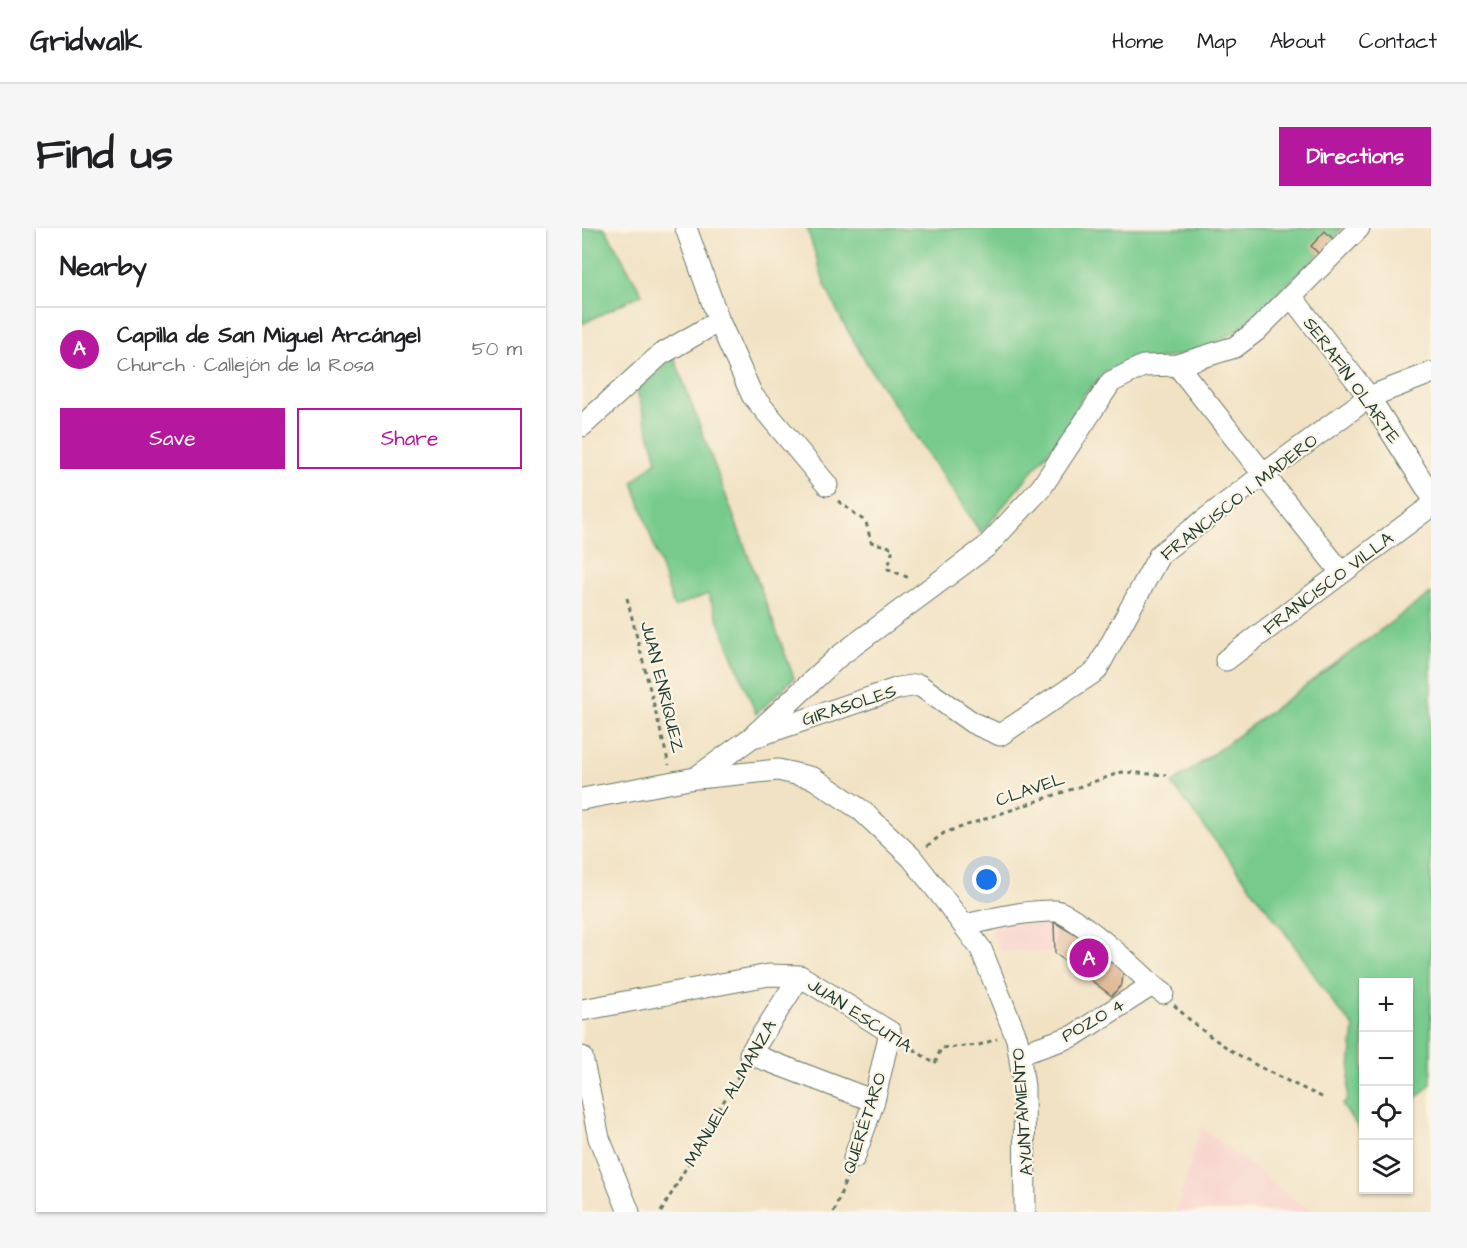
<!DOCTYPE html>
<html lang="en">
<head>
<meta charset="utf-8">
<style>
	:root { --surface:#fff; --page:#f6f6f6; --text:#202124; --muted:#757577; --line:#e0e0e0; --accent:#b5179e }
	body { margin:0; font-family:"Architects Daughter",sans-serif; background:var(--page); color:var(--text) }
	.controls { position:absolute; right:18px; bottom:18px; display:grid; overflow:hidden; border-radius:0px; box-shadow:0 2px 4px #0004 }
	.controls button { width:54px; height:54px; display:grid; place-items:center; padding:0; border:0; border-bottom:2px solid var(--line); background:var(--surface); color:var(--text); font:30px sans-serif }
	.you { position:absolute; left:405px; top:652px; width:21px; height:21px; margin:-15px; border:4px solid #fff; border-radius:50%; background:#1a73e8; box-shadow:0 0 0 9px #1a73e833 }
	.badge { display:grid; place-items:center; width:39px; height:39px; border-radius:50%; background:var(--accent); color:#fff; font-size:20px; font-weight:700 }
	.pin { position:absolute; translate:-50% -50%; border:3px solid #fff; box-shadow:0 2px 6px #0006 }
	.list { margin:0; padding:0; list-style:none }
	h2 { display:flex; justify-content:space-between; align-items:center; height:78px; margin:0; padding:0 24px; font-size:26px }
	h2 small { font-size:20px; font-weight:400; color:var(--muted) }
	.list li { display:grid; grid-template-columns:39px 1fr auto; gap:18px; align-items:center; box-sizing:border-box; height:84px; padding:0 24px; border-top:2px solid var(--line) }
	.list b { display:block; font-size:22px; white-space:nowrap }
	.list p { margin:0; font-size:20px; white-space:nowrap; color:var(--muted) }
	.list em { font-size:20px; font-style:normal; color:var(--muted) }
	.actions { display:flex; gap:12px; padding:18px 24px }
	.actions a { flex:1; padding:14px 0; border:2px solid var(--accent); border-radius:0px; text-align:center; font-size:21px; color:var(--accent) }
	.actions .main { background:var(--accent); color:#fff }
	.icon { flex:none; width:33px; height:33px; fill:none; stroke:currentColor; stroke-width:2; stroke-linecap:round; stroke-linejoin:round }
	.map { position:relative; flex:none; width:849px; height:984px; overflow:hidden; border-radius:0px }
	header { display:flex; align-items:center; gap:36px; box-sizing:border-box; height:84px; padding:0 30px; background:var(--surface); border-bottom:2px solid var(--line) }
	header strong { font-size:28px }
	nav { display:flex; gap:33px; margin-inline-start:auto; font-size:21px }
	.intro { display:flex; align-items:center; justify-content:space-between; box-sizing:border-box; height:144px; padding:0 36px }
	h1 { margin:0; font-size:42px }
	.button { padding:15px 27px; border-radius:0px; background:var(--accent); color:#fff; font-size:21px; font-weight:700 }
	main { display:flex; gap:36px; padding:0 36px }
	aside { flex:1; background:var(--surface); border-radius:0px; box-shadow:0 2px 4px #0004 }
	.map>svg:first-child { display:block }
	.built { fill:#f7d0cb }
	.green { fill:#77ca8c; stroke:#4b8460; stroke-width:1.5 }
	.building { fill:#dfb693 }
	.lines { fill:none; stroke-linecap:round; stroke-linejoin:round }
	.minor-casing { stroke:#687766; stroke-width:23 }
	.path { stroke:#687766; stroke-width:3; stroke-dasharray:4.5 4.5; stroke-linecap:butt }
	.minor { stroke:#fff; stroke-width:21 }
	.labels { text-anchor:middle; stroke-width:4.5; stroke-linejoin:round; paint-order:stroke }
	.street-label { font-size:18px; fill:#1f3d34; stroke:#fcf5e5 }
</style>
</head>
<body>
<header>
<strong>Gridwalk</strong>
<nav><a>Home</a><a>Map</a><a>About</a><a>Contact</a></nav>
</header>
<div class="intro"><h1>Find us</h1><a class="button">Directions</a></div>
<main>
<aside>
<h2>Nearby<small></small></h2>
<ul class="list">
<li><span class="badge">A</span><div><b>Capilla de San Miguel Arcángel</b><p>Church · Callejón de la Rosa</p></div><em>50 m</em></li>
</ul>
<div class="actions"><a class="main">Save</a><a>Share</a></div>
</aside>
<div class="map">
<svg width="849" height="984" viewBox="0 0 849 984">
	<rect width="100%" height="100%" fill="#fcf5e5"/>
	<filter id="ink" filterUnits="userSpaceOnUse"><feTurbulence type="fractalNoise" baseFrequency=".0167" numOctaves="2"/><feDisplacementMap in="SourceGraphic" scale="12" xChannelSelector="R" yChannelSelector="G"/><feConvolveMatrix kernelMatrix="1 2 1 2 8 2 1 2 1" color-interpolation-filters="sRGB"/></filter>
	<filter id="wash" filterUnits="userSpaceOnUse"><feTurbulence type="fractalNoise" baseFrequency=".008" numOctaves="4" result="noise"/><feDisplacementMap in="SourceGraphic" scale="24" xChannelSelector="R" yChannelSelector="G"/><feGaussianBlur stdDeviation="1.35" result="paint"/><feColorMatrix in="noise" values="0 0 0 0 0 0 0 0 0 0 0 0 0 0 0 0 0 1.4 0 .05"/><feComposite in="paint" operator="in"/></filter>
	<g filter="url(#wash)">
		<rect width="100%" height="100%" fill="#f1e2c4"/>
		<path class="built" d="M426,694H472L473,725L418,722L408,699Z
			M619,899L729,984H594Z"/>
		<path class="green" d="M0,0H23L60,66L0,96Z
			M225,0H760L732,31L655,103L621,122L525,142L501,168L480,207L399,305L289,142L260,93L243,57Z
			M92,129L212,450L174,486L126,366L92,379L51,254L75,232L55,163Z
			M849,365V856L827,877L826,754H782L781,906L760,877L765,872L772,799L752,776L708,711L590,556Z"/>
		<g id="blocks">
			<path class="building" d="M743,3L752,12L738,27L729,18Z
				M472,694L542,736L540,756L530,768L473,725Z"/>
		</g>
	</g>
	<g filter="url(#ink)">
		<use href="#blocks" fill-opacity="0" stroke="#687766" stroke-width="1.5"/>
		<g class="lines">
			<defs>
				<path id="minor" d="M104,0L137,93L170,167L245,257
					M709,68L787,169L849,267
					M595,137L759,344
					M0,198L78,127L137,93
					M644,432L849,278
					M175,508L317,460L337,457L391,495L418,507L514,443L578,326L682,246L787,169L849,145
					M116,550L196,542L231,550L279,582L329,629L365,675L399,721L435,811L442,859L443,984
					M0,571L113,550L169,510L256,429L404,319L459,260L529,154L561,138L595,137L653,119L674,103L777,0
					M382,697C412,691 444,682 474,683C490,684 557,743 570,757
					M218,748L168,826L292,873
					M0,782L187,747L218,748L308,804L292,873L272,930
					M438,826L491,808L570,757L581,765
					M0,829L17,910L47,984"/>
			</defs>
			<use href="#minor" class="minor-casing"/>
			<path class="path" d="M256,273L284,294L289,314L311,320L306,341L330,351
				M45,370L87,537
				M345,618L362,605L540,544L584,547
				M592,777C637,822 686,844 742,870
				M324,816L353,836L359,820L397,817L415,811
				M79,984L160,841
				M252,984L266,946"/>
			<use href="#minor" class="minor"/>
		</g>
	</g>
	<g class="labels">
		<g class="street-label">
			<text transform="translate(770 152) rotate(54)" y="6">SERAFÍN OLARTE</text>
			<text transform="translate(657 269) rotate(-38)" y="6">FRANCISCO I. MADERO</text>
			<text transform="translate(746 355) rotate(-37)" y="6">FRANCISCO VILLA</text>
			<text transform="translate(81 459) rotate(76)" y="6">JUAN ENRÍQUEZ</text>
			<text transform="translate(267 477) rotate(-18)" y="6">GIRASOLES</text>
			<text transform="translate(448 561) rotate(-19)" y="6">CLAVEL</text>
			<text transform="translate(278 787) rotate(33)" y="6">JUAN ESCUTIA</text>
			<text transform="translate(511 792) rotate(-30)" y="6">POZO 4</text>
			<text transform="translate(148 865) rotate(-60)" y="6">MANUEL ALMANZA</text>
			<text transform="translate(440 884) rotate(-94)" y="6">AYUNTAMIENTO</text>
			<text transform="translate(282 895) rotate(-72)" y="6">QUERÉTARO</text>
		</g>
	</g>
</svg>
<div class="controls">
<button>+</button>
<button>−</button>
<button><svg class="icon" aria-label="locate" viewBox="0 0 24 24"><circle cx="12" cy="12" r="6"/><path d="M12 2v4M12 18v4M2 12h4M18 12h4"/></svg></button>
<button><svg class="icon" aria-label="layers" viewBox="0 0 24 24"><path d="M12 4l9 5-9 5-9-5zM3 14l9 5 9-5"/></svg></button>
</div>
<div class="you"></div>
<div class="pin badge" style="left:507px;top:730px">A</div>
</div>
</main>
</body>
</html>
